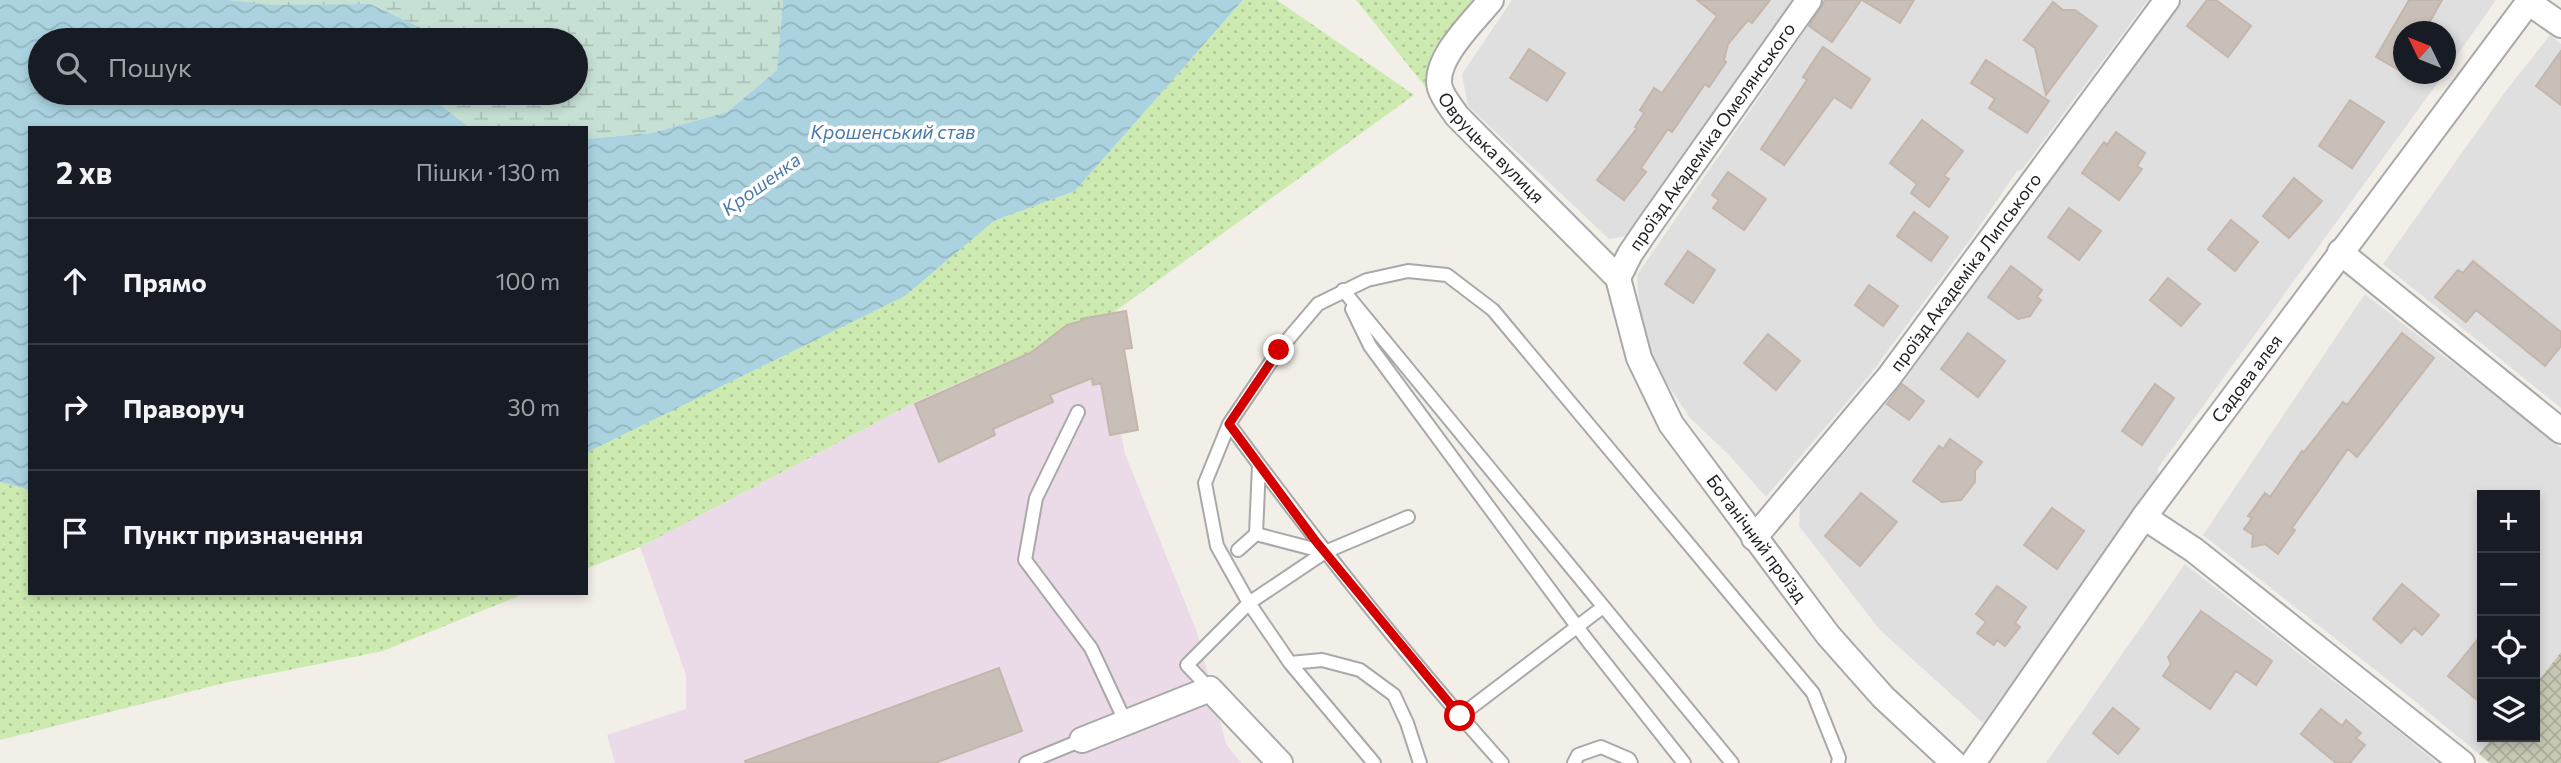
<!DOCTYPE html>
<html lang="uk">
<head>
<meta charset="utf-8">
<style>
	:root { --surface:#171b24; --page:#20242c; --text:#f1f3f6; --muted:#9ea1a6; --line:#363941 }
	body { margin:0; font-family:Commissioner,sans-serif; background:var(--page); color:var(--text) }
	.controls { position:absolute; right:21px; bottom:21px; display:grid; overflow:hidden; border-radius:0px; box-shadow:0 4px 10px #0003 }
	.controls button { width:63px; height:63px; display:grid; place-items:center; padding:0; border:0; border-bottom:2px solid var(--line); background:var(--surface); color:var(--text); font:35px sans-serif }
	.compass { position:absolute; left:2393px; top:21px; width:63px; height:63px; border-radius:50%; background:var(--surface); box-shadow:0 4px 10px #0003; rotate:313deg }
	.stop { position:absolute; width:21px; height:21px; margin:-16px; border:5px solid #d40000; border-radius:50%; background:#fff }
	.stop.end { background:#d40000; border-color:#fff; box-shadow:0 2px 7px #0008 }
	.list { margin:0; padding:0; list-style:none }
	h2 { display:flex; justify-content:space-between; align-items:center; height:91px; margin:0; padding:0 28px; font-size:30px }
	h2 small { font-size:23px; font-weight:400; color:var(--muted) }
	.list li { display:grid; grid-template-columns:46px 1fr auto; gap:21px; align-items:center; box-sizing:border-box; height:126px; padding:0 28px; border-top:2px solid var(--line) }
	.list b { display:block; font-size:26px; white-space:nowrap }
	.list em { font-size:23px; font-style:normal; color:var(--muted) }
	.icon { flex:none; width:38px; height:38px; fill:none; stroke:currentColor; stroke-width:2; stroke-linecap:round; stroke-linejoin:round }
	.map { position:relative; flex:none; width:2561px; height:763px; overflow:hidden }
	.search { position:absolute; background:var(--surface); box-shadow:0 4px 10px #0003; left:28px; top:28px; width:560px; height:77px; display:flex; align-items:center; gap:18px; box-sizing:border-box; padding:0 24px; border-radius:38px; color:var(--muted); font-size:26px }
	.panel { position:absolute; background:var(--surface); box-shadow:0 4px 10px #0003; left:28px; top:126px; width:560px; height:469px; border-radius:0px }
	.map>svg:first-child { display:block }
	.residential { fill:#e0dfdf }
	.industrial { fill:#ebdbe8 }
	.construction { fill:url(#construction-cross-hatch) }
	.grass { fill:url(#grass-dots) }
	.wetland { fill:url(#wetland-marsh) }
	.water { fill:url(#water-waves) }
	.building { fill:#c7bfb8; stroke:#c4b6ab; stroke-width:2 }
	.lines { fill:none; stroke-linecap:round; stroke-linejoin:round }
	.service-casing { stroke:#a9a9a9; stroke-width:16 }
	.minor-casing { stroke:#a9a9a9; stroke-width:28 }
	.service { stroke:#fff; stroke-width:12 }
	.minor { stroke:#fff; stroke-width:24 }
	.route { stroke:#d40000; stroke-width:9 }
	.labels { text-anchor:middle; stroke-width:7; stroke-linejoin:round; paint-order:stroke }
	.street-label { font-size:18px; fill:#222; stroke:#fff }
	.water-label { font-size:19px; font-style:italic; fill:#4a7aab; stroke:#fff }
</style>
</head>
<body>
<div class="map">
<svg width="2561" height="763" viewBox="0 0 2561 763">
	<defs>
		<pattern id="construction-cross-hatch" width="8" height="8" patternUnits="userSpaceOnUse" patternTransform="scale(1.75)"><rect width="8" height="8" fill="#c7c7b4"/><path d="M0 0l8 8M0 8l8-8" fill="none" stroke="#abab9a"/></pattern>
		<pattern id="grass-dots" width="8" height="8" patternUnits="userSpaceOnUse" patternTransform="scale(1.75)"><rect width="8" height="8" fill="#cdebb0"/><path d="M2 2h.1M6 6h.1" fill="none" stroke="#b0c997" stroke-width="1.8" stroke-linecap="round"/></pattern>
		<pattern id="wetland-marsh" width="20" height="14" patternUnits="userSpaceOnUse" patternTransform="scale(1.75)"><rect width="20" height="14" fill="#c6e0d4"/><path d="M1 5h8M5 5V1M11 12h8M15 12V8" fill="none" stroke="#aac0b6"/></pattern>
		<pattern id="water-waves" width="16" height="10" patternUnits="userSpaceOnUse" patternTransform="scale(1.75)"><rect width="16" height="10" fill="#aad3df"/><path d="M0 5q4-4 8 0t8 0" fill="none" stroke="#92b5bf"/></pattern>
	</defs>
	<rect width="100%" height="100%" fill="#f2efe9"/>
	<path class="residential" d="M1512,0H1797L1627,236L1609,239L1468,106L1462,74Z
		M1826,0H2148L2021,171L2018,170L1972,237L1869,376L1766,497L1728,454L1691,419L1657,369L1640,317L1637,275Z
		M2182,0H2496L2446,71V32H2404V74H2444L2158,468V478L1983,723L1880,630L1799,526L1800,506L1902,384L2001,245L2103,111Z
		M2550,35L2561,44V408L2383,264L2505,92Z
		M2365,294L2561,448V652L2535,685V495H2482V737H2493L2479,754L2411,698L2203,535Z
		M2185,564L2407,738L2437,763H2046Z"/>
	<path class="industrial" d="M1099,323L1125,454L1197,632L1226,744L1241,763H615L607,735L686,709V675L640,547L923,398Z"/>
	<path class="construction" d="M2561,652V763H2490L2479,754L2493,737H2535V685Z"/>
	<path class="grass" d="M1243,0H1277L1414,95L1099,323L923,398L640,547L586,569V453L905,296L994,221L1075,191Z
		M1356,0H1481L1433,55L1428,69L1432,95Z
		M0,482L30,490V593H526L383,651L224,683L0,740Z"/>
	<path class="wetland" d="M229,0H783L777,70L727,112L651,133L586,139V128H470L430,97V93H576V40H426L425,30Z"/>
	<path class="water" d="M0,0H229L271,5L370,4L425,30L426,40H40V93H430V97L470,128H30V490L0,482Z
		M783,0H1243L1075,191L994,221L905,296L586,453V139L651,133L727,112L777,70Z"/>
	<path class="building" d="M1697,0H1770L1752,23L1748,20L1728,44L1724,60L1726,62L1709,87L1705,84L1672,132L1668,129L1641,168L1646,172L1624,200L1597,180L1637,128L1635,127L1644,113L1640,110L1654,88L1662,93L1717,16Z
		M1825,0H1861L1832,42L1809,26Z
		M1862,0H1914L1900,23Z
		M2207,0H2216L2251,26L2228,57L2187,26Z
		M2409,0H2442L2424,32H2404V73L2376,57Z
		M2053,2L2063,10H2075L2097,26L2046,95L2035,48L2024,40Z
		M1823,47L1870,79L1851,108L1834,97L1784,165L1761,149L1807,80L1803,77Z
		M1529,49L1565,73L1547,101L1510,78Z
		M2561,51V105L2536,86Z
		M1986,60L2049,101L2027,133L1989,108L1995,99L1971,83Z
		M2350,100L2384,122L2352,168L2319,146Z
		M1922,120L1963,151L1944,176L1949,179L1929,207L1911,193L1917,184L1890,163Z
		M2116,132L2145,153L2137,166L2142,169L2119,200L2082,173L2104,142L2107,145Z
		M1728,172L1766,199L1744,230L1713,208L1719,200L1712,195Z
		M2294,178L2322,201L2289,238L2263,216Z
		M2069,208L2101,231L2079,260L2048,237Z
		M1914,212L1948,237L1931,261L1897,236Z
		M2231,220L2258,242L2235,271L2208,249Z
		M1688,251L1715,270L1693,303L1665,284Z
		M2473,261L2561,332V346L2545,366L2476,310L2466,322L2435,297L2458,270L2463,273Z
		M2011,266L2042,290L2037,297L2041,300L2030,316L2018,319L1988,297Z
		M2168,278L2200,304L2181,326L2150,300Z
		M1869,285L1898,306L1883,326L1855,305Z
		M1126,311L1132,348L1124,349L1138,430L1110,435L1101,383L1093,385L1092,378L1050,395L1053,402L993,429L995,435L939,462L915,404L1032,352L1067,325L1082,321L1081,319Z
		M1968,333L2005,361L1978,397L1941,369Z
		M2402,333L2434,358L2357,457L2348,449L2292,528L2295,530L2278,554L2265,544L2252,547L2253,535L2244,529L2252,518L2248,516L2265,493L2270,497L2302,451L2304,452L2343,402L2347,405Z
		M1768,334L1800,361L1776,390L1744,363Z
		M1902,384L1924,401L1909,420L1887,404Z
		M2155,384L2174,398L2142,445L2122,431Z
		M1950,439L1982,462L1975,471V482L1961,500L1942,502L1913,481L1939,446L1943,449Z
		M1861,493L1897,522L1860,566L1825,536Z
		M2052,508L2084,531L2057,569L2024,545Z
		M2402,584L2439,615L2422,635L2414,628L2401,643L2373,619Z
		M1997,586L2026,607L2015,623L2020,627L2005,646L1997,640L1994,645L1977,633L1986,622L1976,614Z
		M2201,611L2272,661L2256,685L2236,671L2210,709L2163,676L2171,664L2168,657Z
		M2482,634V704L2448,676Z
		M999,668L1022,731L935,763H746L745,761Z
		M2113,708L2139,729L2118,754L2093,733Z
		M2321,709L2342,726L2346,720L2361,733L2356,738L2365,745L2350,763H2336L2301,734Z"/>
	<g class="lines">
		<defs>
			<path id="service" d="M1343,290L1732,763
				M1352,309L1370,346L1587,640L1684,763
				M1078,412L1036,498L1025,560L1091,648L1125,721
				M1229,424C1315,541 1405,655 1502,763
				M1259,465L1256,534L1325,552
				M1238,550L1256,534
				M1290,663L1322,660L1360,670L1394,695L1407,723L1420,763
				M1210,689L1187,665L1249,603L1325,552L1408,517
				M1460,716L1603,607
				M1026,763L1082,740
				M1374,763L1290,663L1249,603L1217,546L1205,483L1229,424L1279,350L1318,304L1367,280L1408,271L1447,275L1493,310L1813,693L1839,758L1838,763
				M1574,763L1578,755L1601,747L1629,759L1631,763"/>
			<g id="minor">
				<path id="s1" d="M1491,0C1475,20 1432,60 1440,88C1443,98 1451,107 1457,116L1618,278"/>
				<path d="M2528,2L2561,25"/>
				<path d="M2340,252L2561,431"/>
				<path id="s2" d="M1618,278L1639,358L1671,424L1828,635L1883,697L1954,763"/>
				<path id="s3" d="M1618,278L1630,254L1649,226L1809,0"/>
				<path d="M2144,517L2194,550L2462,763"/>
				<path id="s4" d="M1754,538L1889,377L2167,0"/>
				<path d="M1082,740L1210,689L1280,763"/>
				<path id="s5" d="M1973,763L2144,517L2530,0"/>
			</g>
		</defs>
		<use href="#service" class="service-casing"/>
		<use href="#minor" class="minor-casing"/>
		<use href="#service" class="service"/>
		<use href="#minor" class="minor"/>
	</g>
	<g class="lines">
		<path class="route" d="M1279,350L1229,424L1314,539L1460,716"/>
	</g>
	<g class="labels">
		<g class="street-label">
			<text dy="6" stroke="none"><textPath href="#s3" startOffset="170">проїзд Академіка Омелянського</textPath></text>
			<text dy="6" stroke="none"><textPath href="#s1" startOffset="184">Овруцька вулиця</textPath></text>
			<text dy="6" stroke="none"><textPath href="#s4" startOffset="340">проїзд Академіка Липського</textPath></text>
			<text dy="6" stroke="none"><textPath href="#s5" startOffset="472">Садова алея</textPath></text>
			<text dy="6" stroke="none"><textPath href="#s2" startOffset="299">Ботанічний проїзд</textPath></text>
		</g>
		<g class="water-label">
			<text x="893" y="139">Крошенський став</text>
			<text transform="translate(761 184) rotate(-36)" y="7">Крошенка</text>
		</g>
	</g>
</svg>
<div class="controls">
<button>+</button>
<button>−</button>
<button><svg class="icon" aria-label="locate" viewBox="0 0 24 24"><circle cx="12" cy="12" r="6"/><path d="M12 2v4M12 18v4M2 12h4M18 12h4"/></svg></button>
<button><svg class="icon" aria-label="layers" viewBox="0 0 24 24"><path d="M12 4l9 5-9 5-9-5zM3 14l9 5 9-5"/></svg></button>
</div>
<svg class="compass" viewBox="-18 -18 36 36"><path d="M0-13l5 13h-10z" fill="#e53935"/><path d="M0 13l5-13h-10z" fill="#9ea1a6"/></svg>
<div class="stop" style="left:1460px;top:716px"></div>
<div class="stop end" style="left:1279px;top:350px"></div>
<div class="search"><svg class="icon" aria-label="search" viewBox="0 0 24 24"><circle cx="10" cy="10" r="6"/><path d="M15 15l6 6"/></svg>Пошук</div>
<section class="panel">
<h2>2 хв<small>Пішки · 130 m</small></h2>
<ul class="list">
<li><svg class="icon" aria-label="ahead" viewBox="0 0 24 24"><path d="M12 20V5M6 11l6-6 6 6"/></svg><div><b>Прямо</b></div><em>100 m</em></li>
<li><svg class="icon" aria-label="right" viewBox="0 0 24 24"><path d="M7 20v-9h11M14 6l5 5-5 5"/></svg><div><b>Праворуч</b></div><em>30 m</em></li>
<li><svg class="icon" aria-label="arrive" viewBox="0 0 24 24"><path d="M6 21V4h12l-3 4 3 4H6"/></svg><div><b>Пункт призначення</b></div></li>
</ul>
</section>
</div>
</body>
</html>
